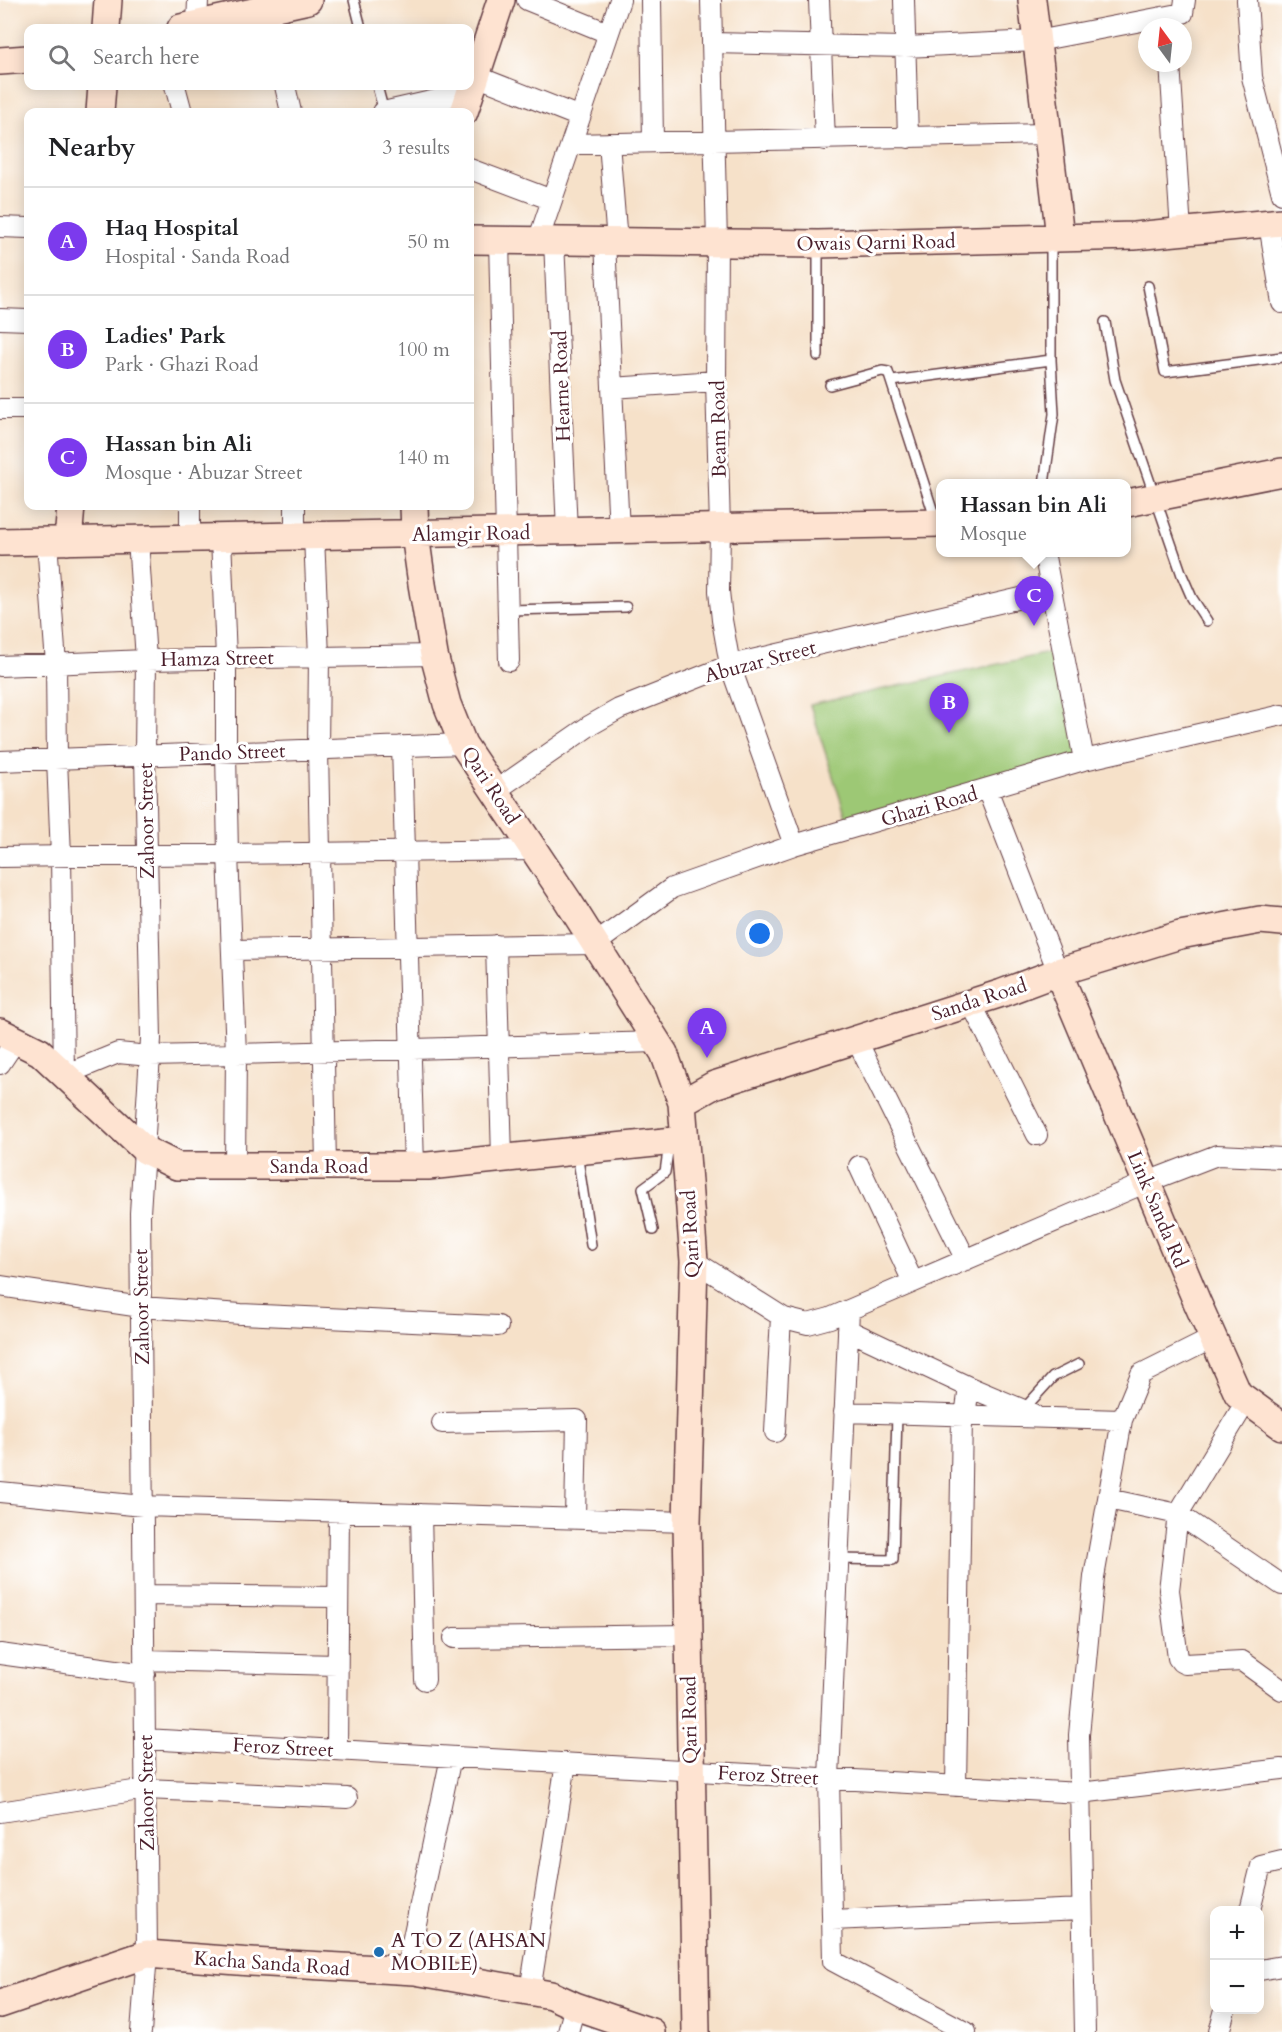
<!DOCTYPE html>
<html lang="en">
<head>
<meta charset="utf-8">
<style>
	:root { --surface:#fff; --page:#f2f2f2; --text:#202124; --muted:#757577; --line:#e0e0e0; --accent:#7c3aed }
	body { margin:0; font-family:Cardo,serif; background:var(--page); color:var(--text) }
	.controls { position:absolute; right:18px; bottom:18px; display:grid; overflow:hidden; border-radius:12px; box-shadow:0 3px 15px #0003 }
	.controls button { width:54px; height:54px; display:grid; place-items:center; padding:0; border:0; border-bottom:2px solid var(--line); background:var(--surface); color:var(--text); font:30px sans-serif }
	.compass { position:absolute; left:1138px; top:18px; width:54px; height:54px; border-radius:50%; background:var(--surface); box-shadow:0 3px 15px #0003; rotate:345deg }
	.you { position:absolute; left:760px; top:934px; width:21px; height:21px; margin:-15px; border:4px solid #fff; border-radius:50%; background:#1a73e8; box-shadow:0 0 0 9px #1a73e833 }
	.badge { display:grid; place-items:center; width:39px; height:39px; border-radius:50%; background:var(--accent); color:#fff; font-size:20px; font-weight:700 }
	.pin { position:absolute; translate:-50% -50px; filter:drop-shadow(0 2px 3px #0008) }
	.pin::after { content:''; position:absolute; top:32px; width:21px; height:18px; background:inherit; clip-path:polygon(0 0,100% 0,50% 100%) }
	.popup { position:absolute; left:936px; top:479px; width:195px; height:78px; box-sizing:border-box; display:grid; place-content:center; border-radius:12px; background:var(--surface); filter:drop-shadow(0 2px 4px #0005); font-size:20px; white-space:nowrap; color:var(--muted) }
	.popup b { font-size:22px; color:var(--text) }
	.popup::after { content:''; position:absolute; left:50%; top:100%; margin-left:-12px; border:12px solid transparent; border-top-color:var(--surface) }
	.list { margin:0; padding:0; list-style:none }
	h2 { display:flex; justify-content:space-between; align-items:center; height:78px; margin:0; padding:0 24px; font-size:26px }
	h2 small { font-size:20px; font-weight:400; color:var(--muted) }
	.list li { display:grid; grid-template-columns:39px 1fr auto; gap:18px; align-items:center; box-sizing:border-box; height:108px; padding:0 24px; border-top:2px solid var(--line) }
	.list b { display:block; font-size:22px; white-space:nowrap }
	.list p { margin:0; font-size:20px; white-space:nowrap; color:var(--muted) }
	.list em { font-size:20px; font-style:normal; color:var(--muted) }
	.icon { flex:none; width:33px; height:33px; fill:none; stroke:currentColor; stroke-width:2; stroke-linecap:round; stroke-linejoin:round }
	.map { position:relative; flex:none; width:1282px; height:2032px; overflow:hidden }
	.search { position:absolute; background:var(--surface); box-shadow:0 3px 15px #0003; left:24px; top:24px; width:450px; height:66px; display:flex; align-items:center; gap:15px; box-sizing:border-box; padding:0 21px; border-radius:12px; color:var(--muted); font-size:22px }
	.panel { position:absolute; background:var(--surface); box-shadow:0 3px 15px #0003; left:24px; top:108px; width:450px; height:402px; border-radius:12px }
	.map>svg:first-child { display:block }
	.green { fill:#9dc874; stroke:#747450; stroke-width:1.5 }
	.lines { fill:none; stroke-linecap:round; stroke-linejoin:round }
	.lane-casing { stroke:#643c43; stroke-width:12 }
	.street-casing { stroke:#643c43; stroke-width:22 }
	.secondary-casing { stroke:#643c43; stroke-width:30 }
	.lane { stroke:#fff; stroke-width:9 }
	.street { stroke:#fff; stroke-width:20 }
	.secondary { stroke:#fee3d1; stroke-width:27 }
	.poi-dot { fill:#1f6fb2; stroke:#fff; stroke-width:2 }
	.labels { text-anchor:middle; stroke-width:6; stroke-linejoin:round; paint-order:stroke }
	.street-label { font-size:20px; fill:#4a1f2b; stroke:#fff }
	.poi-label { font-size:20px; fill:#4a1f2b; stroke:#fff; text-anchor:start }
</style>
</head>
<body>
<div class="map">
<svg width="1282" height="2032" viewBox="0 0 1282 2032">
	<rect width="100%" height="100%" fill="#fff"/>
	<filter id="ink" filterUnits="userSpaceOnUse"><feTurbulence type="fractalNoise" baseFrequency=".0167" numOctaves="2"/><feDisplacementMap in="SourceGraphic" scale="12" xChannelSelector="R" yChannelSelector="G"/><feConvolveMatrix kernelMatrix="1 2 1 2 8 2 1 2 1" color-interpolation-filters="sRGB"/></filter>
	<filter id="wash" filterUnits="userSpaceOnUse"><feTurbulence type="fractalNoise" baseFrequency=".008" numOctaves="4" result="noise"/><feDisplacementMap in="SourceGraphic" scale="24" xChannelSelector="R" yChannelSelector="G"/><feGaussianBlur stdDeviation="1.35" result="paint"/><feColorMatrix in="noise" values="0 0 0 0 0 0 0 0 0 0 0 0 0 0 0 0 0 1.4 0 .05"/><feComposite in="paint" operator="in"/></filter>
	<g filter="url(#wash)">
		<rect width="100%" height="100%" fill="#f6e1c9"/>
		<path class="green" d="M1062,650L1084,760L850,829L810,705Z"/>
	</g>
	<g filter="url(#ink)">
		<g class="lines">
			<defs>
				<path id="lane" d="M354,0L361,28
					M377,86L384,112
					M818,246V356
					M1148,286L1165,372L1282,357
					M1105,322L1115,380L1155,497L1182,575L1192,598L1207,621
					M892,381L1051,360
					M830,385L882,371L888,372L936,521
					M1044,484L1054,414L1051,360V241
					M509,610L626,607
					M577,1153L591,1245
					M653,1230L643,1188L665,1172L669,1144
					M1023,1410L1053,1377L1079,1364
					M838,1559L893,1560L897,1414"/>
				<path id="street" d="M527,0L608,33
					M651,0L653,142
					M711,0L717,243L716,381L720,528L719,591L722,620L730,665L794,845
					M819,0L825,140
					M904,0L908,138
					M1247,0L1252,77L1282,194
					M268,10L272,28
					M197,25L198,0
					M712,43L905,47L1037,41L1183,13L1185,0
					M1170,63L1181,231
					M476,76L580,117
					M175,86L182,112
					M285,86L291,112
					M383,112L471,92
					M609,143L617,242
					M571,144L1048,134
					M470,169L552,200
					M1269,224L1282,303
					M0,227L28,228
					M499,240L509,661
					M538,241L620,0
					M554,241L567,531
					M605,242L619,531
					M0,319L28,320
					M612,388L716,381
					M0,409H28
					M295,536V506
					M314,536L319,657L318,749L326,1166
					M190,538V506
					M221,538L226,658V753L228,854L236,1054L235,1166
					M138,539L146,660L145,756L151,1039L140,1213L147,1954L141,2032
					M47,541L56,664L57,759L61,856L64,1075L118,1053L150,1056L236,1054L657,1042
					M1044,552L1084,760
					M0,666L146,660L434,655
					M402,746L414,1166
					M0,761L463,744
					M987,789L1058,972
					M495,791L589,726L619,709L730,665L1051,591
					M0,857L534,850
					M496,945L502,1158
					M232,950L595,944L672,888L794,845L1084,760L1282,715
					M971,1003L1037,1135
					M856,1039L966,1260
					M0,1064L16,1040
					M859,1166L913,1282
					M694,1261L784,1318L808,1324L830,1318L1147,1182L1217,1155L1282,1158
					M0,1286L141,1307L241,1314L498,1326
					M849,1310L829,1778L833,1961L966,2032
					M848,1330L969,1387L965,1416
					M969,1387L1033,1414
					M1247,1400L1178,1514L1282,1585
					M844,1412L1122,1420
					M442,1423L577,1420L575,1518
					M775,1432L781,1316
					M0,1492L143,1506L687,1522
					M1108,1499L1178,1514L1169,1590L1178,1658L1181,1662L1185,1664L1242,1661L1282,1690
					M421,1514L425,1680
					M144,1595L338,1597
					M454,1638L688,1635
					M0,1654L145,1674
					M144,1660L337,1665
					M145,1739L1080,1793L1282,1769
					M337,1750L339,1512
					M956,1786L962,1416
					M0,1812L146,1789L347,1798
					M1250,1910L1261,1866L1282,1861
					M832,1920L1082,1909
					M1260,1970L1282,1966
					M406,1971L451,1757
					M530,1991L566,1763
					M568,2032L575,2006
					M1085,2032L1079,1735L1094,1577L1122,1420L1141,1374L1213,1338
					M1219,2032L1225,2010"/>
				<path id="secondary" d="M1032,0L1060,237
					M106,28L108,0
					M181,28L308,0
					M0,61L28,59
					M100,112L102,86
					M464,112L501,0
					M470,240L818,244L1134,236L1282,222
					M1127,503L1282,472
					M414,506L415,534L422,584L434,655L447,704L463,744L568,901L664,1053L682,1103L694,1261L687,1522L696,2032
					M68,541L71,506
					M0,542L941,523
					M1058,972L1197,1302L1238,1394L1282,1426
					M0,1032L40,1052L145,1150L177,1166H428L684,1140
					M682,1103L714,1085L1002,993L1058,972L1180,935L1260,920L1282,922
					M0,2004L147,1954L251,1962L415,1971L551,1995L575,2006L651,2032"/>
			</defs>
			<use href="#lane" class="lane-casing"/>
			<use href="#street" class="street-casing"/>
			<use href="#secondary" class="secondary-casing"/>
			<use href="#lane" class="lane"/>
			<use href="#street" class="street"/>
			<use href="#secondary" class="secondary"/>
		</g>
	</g>
	<circle class="poi-dot" cx="379" cy="1952" r="6"/>
	<g class="labels">
		<g class="street-label">
			<text transform="translate(876 242) rotate(-1)" y="7">Owais Qarni Road</text>
			<text transform="translate(561 386) rotate(-92)" y="7">Hearne Road</text>
			<text transform="translate(718 429) rotate(-91)" y="7">Beam Road</text>
			<text transform="translate(471 533) rotate(-1)" y="7">Alamgir Road</text>
			<text transform="translate(217 658) rotate(-1)" y="7">Hamza Street</text>
			<text transform="translate(760 661) rotate(-15)" y="7">Abuzar Street</text>
			<text transform="translate(232 752) rotate(-2)" y="7">Pando Street</text>
			<text transform="translate(491 785) rotate(57)" y="7">Qari Road</text>
			<text transform="translate(929 806) rotate(-16)" y="7">Ghazi Road</text>
			<text transform="translate(146 821) rotate(-91)" y="7">Zahoor Street</text>
			<text transform="translate(979 999) rotate(-18)" y="7">Sanda Road</text>
			<text x="319" y="1173">Sanda Road</text>
			<text transform="translate(1158 1209) rotate(67)" y="7">Link Sanda Rd</text>
			<text transform="translate(690 1234) rotate(-93)" y="7">Qari Road</text>
			<text transform="translate(141 1307) rotate(-91)" y="7">Zahoor Street</text>
			<text transform="translate(689 1720) rotate(-91)" y="7">Qari Road</text>
			<text transform="translate(283 1747) rotate(3)" y="7">Feroz Street</text>
			<text transform="translate(768 1775) rotate(3)" y="7">Feroz Street</text>
			<text transform="translate(146 1793) rotate(-91)" y="7">Zahoor Street</text>
			<text transform="translate(272 1963) rotate(4)" y="7">Kacha Sanda Road</text>
		</g>
		<g class="poi-label">
			<text x="391" y="1947">A TO Z (AHSAN<tspan x="391" dy="23">MOBILE)</tspan></text>
		</g>
	</g>
</svg>
<div class="controls">
<button>+</button>
<button>−</button>
</div>
<svg class="compass" viewBox="-18 -18 36 36"><path d="M0-13l5 13h-10z" fill="#e53935"/><path d="M0 13l5-13h-10z" fill="#757577"/></svg>
<div class="you"></div>
<div class="pin badge" style="left:707px;top:1058px">A</div>
<div class="pin badge" style="left:949px;top:733px">B</div>
<div class="pin badge" style="left:1034px;top:626px">C</div>
<div class="popup"><b>Hassan bin Ali</b>Mosque</div>
<div class="search"><svg class="icon" aria-label="search" viewBox="0 0 24 24"><circle cx="10" cy="10" r="6"/><path d="M15 15l6 6"/></svg>Search here</div>
<section class="panel">
<h2>Nearby<small>3 results</small></h2>
<ul class="list">
<li><span class="badge">A</span><div><b>Haq Hospital</b><p>Hospital · Sanda Road</p></div><em>50 m</em></li>
<li><span class="badge">B</span><div><b>Ladies' Park</b><p>Park · Ghazi Road</p></div><em>100 m</em></li>
<li><span class="badge">C</span><div><b>Hassan bin Ali</b><p>Mosque · Abuzar Street</p></div><em>140 m</em></li>
</ul>
</section>
</div>
</body>
</html>
